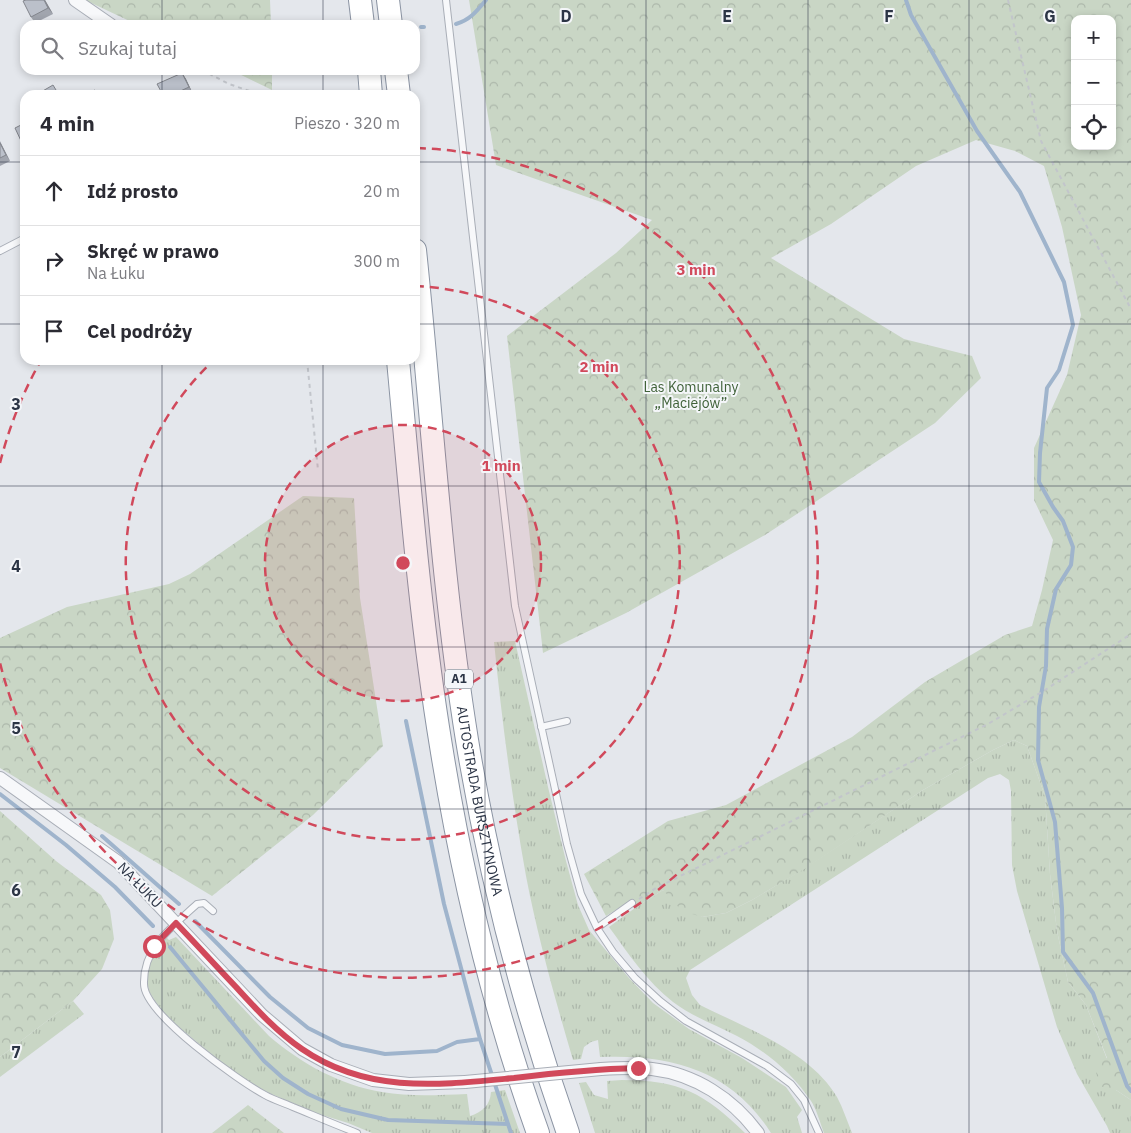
<!DOCTYPE html>
<html lang="pl">
<head>
<meta charset="utf-8">
<style>
	:root { --surface:#fff; --page:#f2f2f3; --text:#2b2b33; --muted:#7c7c81; --line:#e1e1e2 }
	body { margin:0; font-family:"IBM Plex Sans",sans-serif; background:var(--page); color:var(--text) }
	.controls { position:absolute; right:15px; top:15px; display:grid; overflow:hidden; border-radius:10px; box-shadow:0 2px 8px #0003 }
	.controls button { width:45px; height:45px; display:grid; place-items:center; padding:0; border:0; border-bottom:1px solid var(--line); background:var(--surface); color:var(--text); font:25px sans-serif }
	.stop { position:absolute; width:15px; height:15px; margin:-11px; border:4px solid #d1495b; border-radius:50%; background:#fff }
	.stop.end { background:#d1495b; border-color:#fff; box-shadow:0 1px 5px #0008 }
	.list { margin:0; padding:0; list-style:none }
	h2 { display:flex; justify-content:space-between; align-items:center; height:65px; margin:0; padding:0 20px; font-size:21px }
	h2 small { font-size:16px; font-weight:400; color:var(--muted) }
	.list li { display:grid; grid-template-columns:32px 1fr auto; gap:15px; align-items:center; box-sizing:border-box; height:70px; padding:0 20px; border-top:1px solid var(--line) }
	.list b { display:block; font-size:19px; white-space:nowrap }
	.list p { margin:0; font-size:16px; white-space:nowrap; color:var(--muted) }
	.list em { font-size:16px; font-style:normal; color:var(--muted) }
	.icon { flex:none; width:28px; height:28px; fill:none; stroke:currentColor; stroke-width:2; stroke-linecap:round; stroke-linejoin:round }
	.map { position:relative; flex:none; width:1131px; height:1133px; overflow:hidden }
	.search { position:absolute; background:var(--surface); box-shadow:0 2px 8px #0003; left:20px; top:20px; width:400px; height:55px; display:flex; align-items:center; gap:12px; box-sizing:border-box; padding:0 18px; border-radius:15px; color:var(--muted); font-size:19px }
	.panel { position:absolute; background:var(--surface); box-shadow:0 2px 8px #0003; left:20px; top:90px; width:400px; height:275px; border-radius:15px }
	.map>svg:first-child { display:block }
	.grass { fill:url(#grass-tufts) }
	.forest { fill:url(#forest-crowns); fill-rule:evenodd }
	.lines { fill:none; stroke-linecap:round; stroke-linejoin:round }
	.stream { stroke:#9fb4cc; stroke-width:4 }
	.lane-casing { stroke:#a9aeb7; stroke-width:8 }
	.street-casing { stroke:#a9aeb7; stroke-width:14 }
	.highway-casing { stroke:#8b94a3; stroke-width:24 }
	.path { stroke:#c2c5cb; stroke-width:2; stroke-dasharray:4 4; stroke-linecap:butt }
	.lane { stroke:#f7f8fa; stroke-width:6 }
	.street { stroke:#f7f8fa; stroke-width:12 }
	.highway { stroke:#fff; stroke-width:22 }
	.street-bridge-casing { stroke:#a9aeb7; stroke-width:14; stroke-linecap:butt }
	.street-bridge { stroke:#f7f8fa; stroke-width:12 }
	.wall { fill:#a1a5ae }
	.shaded-wall { fill:#83868d }
	.building { fill:#bbc0ca; stroke:#83868d }
	.route { stroke:#d1495b; stroke-width:6 }
	.grid { fill:none; stroke:#2b3445; stroke-width:1; stroke-opacity:0.55 }
	.ring { fill:none; stroke:#d1495b; stroke-width:2.5; stroke-dasharray:9 6 }
	.labels { text-anchor:middle; stroke-width:4; stroke-linejoin:round; paint-order:stroke }
	.shield { fill:#f4f6f9; stroke:#676e7b; stroke-width:1 }
	.shield-label { font-size:12px; font-weight:bold; fill:#2b3445 }
	.park-label { font-size:14px; fill:#3f6138; stroke:#f4f6f9 }
	.street-label { font-size:14px; fill:#2b3445; stroke:#f4f6f9 }
	.grid-label { font-size:16px; text-anchor:middle; font-weight:bold; fill:#2b3445; stroke:#f4f6f9; stroke-width:4; stroke-linejoin:round; paint-order:stroke }
	.centre { fill:#d1495b; stroke:#f4f6f9; stroke-width:2.5 }
	.ring-label { font-size:15px; text-anchor:middle; font-weight:bold; fill:#d1495b; stroke:#f4f6f9; stroke-width:4; stroke-linejoin:round; paint-order:stroke }
</style>
</head>
<body>
<div class="map">
<svg width="1131" height="1133" viewBox="0 0 1131 1133">
	<defs>
		<pattern id="grass-tufts" width="24" height="20" patternUnits="userSpaceOnUse" patternTransform="scale(1.25)"><rect width="24" height="20" fill="#c9d6c5"/><path d="M3 7l-1-3M5 7V3M7 7l1-3M15 17l-1-3M17 17v-4M19 17l1-3" fill="none" stroke="#adb8ab"/></pattern>
		<pattern id="forest-crowns" width="20" height="18" patternUnits="userSpaceOnUse" patternTransform="scale(1.25)"><rect width="20" height="18" fill="#c9d6c5"/><path d="M2 6a3 3 0 1 1 6 0M12 15a3 3 0 1 1 6 0" fill="none" stroke="#adb8ab"/></pattern>
	</defs>
	<rect width="100%" height="100%" fill="#e4e7ec"/>
	<path class="grass" d="M515,641L548,787L566,861L578,905L589,930L629,978L653,1003L689,1029L742,1058L786,1087L802,1110L797,1117L802,1133H771C731,1070 671,1054 600,1057L598,1040L591,1042L584,1047L581,1059L573,1060C555,999 538,938 526,876C512,798 502,721 494,642Z
		M1014,740L1027,746L1045,796L1050,874L1057,931L1068,982L1086,1005L1107,1059L1116,1090L1131,1100V1133H1110L1107,1126L1077,1074L1057,1027L1017,891L1012,865L1011,791L1009,780L1000,774L988,778L690,970L686,978L692,995L700,1005C746,1028 810,1051 837,1097C843,1108 847,1121 852,1133H824C820,1123 817,1110 811,1101C793,1074 766,1051 737,1036C716,1025 693,1017 673,1002C647,982 628,953 609,927L635,908L663,890L702,917L726,913L752,900L805,868L923,790L993,750Z
		M176,937L269,1036C302,1064 340,1085 382,1092C410,1097 439,1095 467,1094L470,1116C482,1112 490,1106 491,1092L505,1090L520,1133H372L348,1123L319,1114L269,1093L246,1080L216,1058L180,1028L164,1013L155,1001L149,991L147,981L148,968L153,954L159,945L167,938L169,940Z
		M73,1001L84,1014L0,1077V1057Z
		M622,1080C680,1080 704,1093 745,1133H595L579,1083L586,1082L594,1095L608,1099L607,1081Z"/>
	<path class="forest" d="M85,0H270L271,25H138Z
		M469,0H1131V1100L1116,1090L1099,1086L1094,1063L1107,1058L1086,1005L1068,982L1057,931L1050,874L1045,796L1027,746L1014,740L993,750L923,790L806,868L752,900L726,913L702,917L682,911L663,890L635,908L630,901L606,916L584,874L668,821L726,805L852,737L925,682L1005,635L1032,626L1042,590L1053,540L1034,500V448L1067,375L1081,315L1062,227L1044,166L1015,151L976,140L916,166L831,224L771,258L904,339L972,356L981,378L935,423L765,535L626,613L543,653L507,336L616,253L652,220L496,165ZM1075,19H1112V146H1075Z
		M231,70H272V90Z
		M303,496L354,498L360,598L383,746L313,815L212,896L0,768V638L67,607L169,584L190,574Z
		M0,811L56,861L101,895L110,910L114,939L102,969L73,1001L0,1057Z
		M248,1105L284,1133H212Z"/>
	<g class="lines">
		<path class="stream" d="M906,0L911,15L977,131L1020,192L1064,282L1073,325L1059,370L1047,388L1040,453L1039,482L1053,507L1063,521L1073,547L1071,565L1056,589L1047,629L1046,666L1039,707L1038,760L1055,822L1062,908L1063,952L1093,993L1127,1086L1131,1091
			M456,24C470,20 477,11 486,0
			M421,27H424
			M406,721L444,904L480,1039L511,1133
			M0,794L66,845L115,887L153,926
			M102,836L179,904
			M195,921L270,997L308,1028L342,1045L385,1054L437,1051L457,1042L480,1039
			M170,947L264,1061L283,1078L308,1094L341,1109L388,1120L508,1124"/>
		<defs>
			<path id="lane" d="M446,0L515,606L567,844L581,894L597,928L613,952L635,978L660,1001L686,1021L767,1066L791,1084L804,1100L819,1133
				M0,251L25,238
				M541,727L567,721
				M213,911L204,903L197,904C172,927 143,947 144,984C144,1014 239,1081 265,1095C274,1100 284,1103 293,1107C315,1116 336,1125 357,1133
				M597,928L632,903"/>
			<path id="street" d="M75,0L111,25
				M0,778L118,862L262,1015L302,1049L331,1065L373,1080L409,1084L465,1082
				M601,1069C618,1068 635,1067 652,1069C695,1074 733,1099 758,1133"/>
			<g id="highway">
				<path d="M360,0L363,25"/>
				<path d="M388,0L391,25"/>
				<path d="M369,70L371,95"/>
				<path d="M396,70L399,95"/>
				<path id="s1" d="M415,250C432,413 441,578 467,740C489,874 523,1005 568,1133"/>
				<path d="M398,360C410,489 420,618 441,746C462,877 493,1008 538,1133"/>
			</g>
		</defs>
		<use href="#lane" class="lane-casing"/>
		<use href="#street" class="street-casing"/>
		<use href="#highway" class="highway-casing"/>
		<path class="path" d="M1008,0L1041,141L1131,309
			M202,70L229,84L261,95
			M307,360L318,470
			M639,899L656,888L988,724L1045,690L1131,634"/>
		<use href="#lane" class="lane"/>
		<use href="#street" class="street"/>
		<use href="#highway" class="highway"/>
		<defs>
			<path id="street-bridge" d="M465,1082L601,1069"/>
		</defs>
		<use href="#street-bridge" class="street-bridge-casing"/>
		<use href="#street-bridge" class="street-bridge"/>
	</g>
	<path class="wall" d="M26,0H45L53,14L35,23L31,17Z
		M182,73L186,79L193,94L190,95H163Z
		M0,141L10,161L0,166Z"/>
	<path class="shaded-wall" d="M44,0H45L53,14L48,8Z
		M182,73L186,79L193,94L189,87Z
		M0,141V142L10,161L6,155L0,143Z"/>
	<path class="building" d="M26,0H44L48,8L31,17L23,1Z
		M182,73L189,87L172,95H163L157,84Z
		M53,85L59,95H43L41,92Z
		M95,90L97,95H86L85,94Z
		M25,123V144L23,145L15,128Z
		M0,143L6,155L0,158Z"/>
	<g class="lines">
		<path class="route" d="M154,946L176,923C196,944 216,966 236,987C256,1009 277,1032 302,1049C367,1094 439,1085 514,1078C555,1073 597,1069 638,1068"/>
	</g>
	<path class="grid" d="M162,0V25M323,0V25M485,0V1133M646,0V1133M808,0V1133M969,0V1133M162,70V95M323,70V95M0,162H25M415,162H1131M0,324H25M415,324H1131M162,360V1133M323,360V1133M0,486H1131M0,647H1131M0,809H1131M0,971H1131"/>
	<circle cx="403" cy="563" r="138" fill="#d1495b" fill-opacity=".12"/>
	<g class="ring">
		<circle cx="403" cy="563" r="138"/>
		<path d="M415 286A277 277 0 1 1 214 360"/>
		<path d="M0 463A415 415 0 0 1 40 362M417 148A415 415 0 1 1 0 663"/>
	</g>
	<g class="labels">
		<rect class="shield" x="445" y="669.5" width="28" height="19" rx="4"/>
		<g class="shield-label">
			<text x="459" y="683">A1</text>
		</g>
		<g class="park-label">
			<text x="691" y="392">Las Komunalny<tspan x="691" dy="16">„Maciejów”</tspan></text>
		</g>
		<g class="street-label">
			<text dy="5" stroke="none"><textPath href="#s1" startOffset="555">AUTOSTRADA BURSZTYNOWA</textPath></text>
			<text transform="translate(140 885) rotate(46)" y="5">NA ŁUKU</text>
		</g>
	</g>
	<g class="grid-label">
		<text x="566" y="22">D</text>
		<text x="727" y="22">E</text>
		<text x="889" y="22">F</text>
		<text x="1050" y="22">G</text>
		<text x="16" y="410">3</text>
		<text x="16" y="572">4</text>
		<text x="16" y="734">5</text>
		<text x="16" y="896">6</text>
		<text x="16" y="1058">7</text>
	</g>
	<circle cx="403" cy="563" r="8" class="centre"/>
	<g class="ring-label">
		<text x="696" y="275">3 min</text>
		<text x="599" y="372">2 min</text>
		<text x="501" y="471">1 min</text>
	</g>
</svg>
<div class="controls">
<button>+</button>
<button>−</button>
<button><svg class="icon" aria-label="locate" viewBox="0 0 24 24"><circle cx="12" cy="12" r="6"/><path d="M12 2v4M12 18v4M2 12h4M18 12h4"/></svg></button>
</div>
<div class="stop" style="left:154px;top:946px"></div>
<div class="stop end" style="left:638px;top:1068px"></div>
<div class="search"><svg class="icon" aria-label="search" viewBox="0 0 24 24"><circle cx="10" cy="10" r="6"/><path d="M15 15l6 6"/></svg>Szukaj tutaj</div>
<section class="panel">
<h2>4 min<small>Pieszo · 320 m</small></h2>
<ul class="list">
<li><svg class="icon" aria-label="ahead" viewBox="0 0 24 24"><path d="M12 20V5M6 11l6-6 6 6"/></svg><div><b>Idź prosto</b></div><em>20 m</em></li>
<li><svg class="icon" aria-label="right" viewBox="0 0 24 24"><path d="M7 20v-9h11M14 6l5 5-5 5"/></svg><div><b>Skręć w prawo</b><p>Na Łuku</p></div><em>300 m</em></li>
<li><svg class="icon" aria-label="arrive" viewBox="0 0 24 24"><path d="M6 21V4h12l-3 4 3 4H6"/></svg><div><b>Cel podróży</b></div></li>
</ul>
</section>
</div>
</body>
</html>
